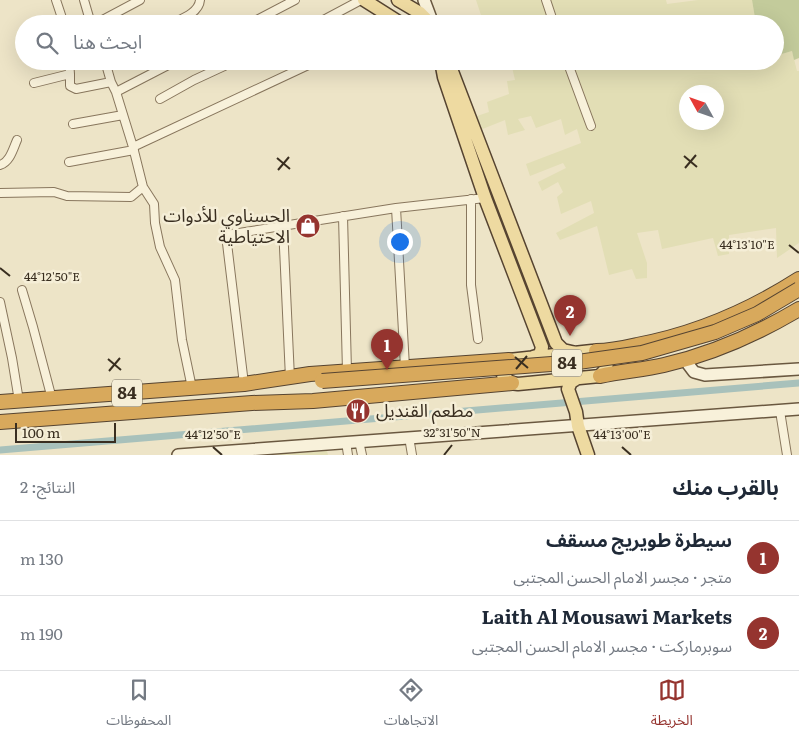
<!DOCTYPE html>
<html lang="ar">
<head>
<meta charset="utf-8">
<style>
	:root { --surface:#fff; --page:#f2f2f3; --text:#1f2937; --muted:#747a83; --line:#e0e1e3; --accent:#95342f }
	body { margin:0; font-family:Literata,"Noto Sans Arabic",serif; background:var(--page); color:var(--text); direction:rtl }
	.compass { position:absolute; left:679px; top:85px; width:45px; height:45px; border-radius:50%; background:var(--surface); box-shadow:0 5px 20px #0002; rotate:310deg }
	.scale { position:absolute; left:15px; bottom:12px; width:101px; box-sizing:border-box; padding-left:5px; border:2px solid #392e20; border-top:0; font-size:14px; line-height:18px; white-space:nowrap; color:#392e20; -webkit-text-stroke:4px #f5eed7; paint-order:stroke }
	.you { position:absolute; left:399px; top:241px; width:18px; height:18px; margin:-12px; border:4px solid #fff; border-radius:50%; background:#1a73e8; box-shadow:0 0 0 8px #1a73e833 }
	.badge { display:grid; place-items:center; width:32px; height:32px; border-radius:50%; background:var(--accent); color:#fff; font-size:16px; font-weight:700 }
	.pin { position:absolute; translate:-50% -41px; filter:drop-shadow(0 1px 2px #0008) }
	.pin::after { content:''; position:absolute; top:26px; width:18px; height:15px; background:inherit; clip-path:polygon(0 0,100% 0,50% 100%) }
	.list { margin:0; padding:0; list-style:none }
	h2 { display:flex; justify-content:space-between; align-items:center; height:65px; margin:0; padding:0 20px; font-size:21px }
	h2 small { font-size:16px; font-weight:400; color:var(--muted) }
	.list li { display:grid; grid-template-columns:32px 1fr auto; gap:15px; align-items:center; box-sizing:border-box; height:75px; padding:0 20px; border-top:1px solid var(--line) }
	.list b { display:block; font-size:19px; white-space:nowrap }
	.list p { margin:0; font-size:16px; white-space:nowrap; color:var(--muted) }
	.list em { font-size:16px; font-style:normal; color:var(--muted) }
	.icon { flex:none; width:28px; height:28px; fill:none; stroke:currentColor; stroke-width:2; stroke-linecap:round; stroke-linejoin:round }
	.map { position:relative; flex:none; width:799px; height:455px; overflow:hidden; direction:ltr }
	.search { position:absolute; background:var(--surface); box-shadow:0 5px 20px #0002; left:15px; right:15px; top:15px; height:55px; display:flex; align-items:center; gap:12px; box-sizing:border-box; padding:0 18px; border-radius:28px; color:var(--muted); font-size:19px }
	.sheet { height:215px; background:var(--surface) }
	nav { display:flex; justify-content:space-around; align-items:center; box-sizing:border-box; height:70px; border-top:1px solid var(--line); background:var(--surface); font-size:14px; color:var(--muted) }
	nav a { display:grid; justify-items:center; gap:2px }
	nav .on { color:var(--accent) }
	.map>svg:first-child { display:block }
	.farmland { fill:#e2deb5; fill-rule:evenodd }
	.green { fill:#c3cb9b }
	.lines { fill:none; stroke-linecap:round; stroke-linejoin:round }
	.canal { stroke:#a8c1bb; stroke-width:7 }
	.street-casing { stroke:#88765d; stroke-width:10 }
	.secondary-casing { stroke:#6a5840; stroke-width:14 }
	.primary-casing { stroke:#564431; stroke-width:15 }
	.highway-casing { stroke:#564431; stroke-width:16 }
	.street { stroke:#f8f1da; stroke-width:8 }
	.secondary { stroke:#f8f1da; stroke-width:11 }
	.primary { stroke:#eedaa1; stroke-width:12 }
	.highway { stroke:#d8a95c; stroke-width:14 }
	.highway-bridge-casing { stroke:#564431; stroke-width:16; stroke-linecap:butt }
	.highway-bridge { stroke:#d8a95c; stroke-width:14 }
	.ticks { fill:none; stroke:#392e20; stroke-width:2 }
	.labels { text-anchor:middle; stroke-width:5; stroke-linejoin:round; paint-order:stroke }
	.shield { fill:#f5eed7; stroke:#716857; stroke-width:1 }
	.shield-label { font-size:16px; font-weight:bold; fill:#392e20 }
	.poi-label { font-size:18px; fill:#392e20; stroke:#f5eed7; text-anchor:end }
	.ticks-label { font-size:12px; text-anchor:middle; fill:#392e20; stroke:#f5eed7; stroke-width:5; stroke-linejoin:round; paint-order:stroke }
</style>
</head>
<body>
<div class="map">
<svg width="799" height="455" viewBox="0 0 799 455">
	<rect width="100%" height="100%" fill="#ede4c7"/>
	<path class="farmland" d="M476,0H666L667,4L698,0H752L756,24H484Z
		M792,51L797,71H799V243L777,258L776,228L729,235V254L718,256L713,238L662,249L658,230L637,233L647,263V278L636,279L632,269L609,275L597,226L560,240L556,233L594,213L591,201L561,214L557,197L563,192L558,182L542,191L538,182L566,168L563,163L530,176L526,164L581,143L577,129L565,135L561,119L536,128L531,116L518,119L525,130L508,135L505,120L480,130L477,116L489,112L487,102L509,94L507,81L515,80L512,67L516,61H775V56ZM686,92H716V122H686Z
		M327,451L328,455H269Z"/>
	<path class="green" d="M752,0H799V58L794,60L792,51L775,56V24H756Z"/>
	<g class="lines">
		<path class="canal" d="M0,450L799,383"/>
		<defs>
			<path id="street" d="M56,0L64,24
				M84,0L91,24
				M546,0L554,24
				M95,24L140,0
				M171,24C181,19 199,13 200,0
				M249,24L295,0
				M316,24L361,0
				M105,61L111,82L116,92L133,147L143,187L154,204L155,223L160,247L175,280L182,340L192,388
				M567,61L591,126
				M70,74V86L76,89L111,82
				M34,83L70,74L69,61
				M116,92L176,61
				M160,99L194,80L235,61
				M73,124L123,115
				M133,147L317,61
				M69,162L134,150
				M0,165C10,162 13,149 17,140
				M0,193L54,192L67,196L131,197L143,187
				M471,199V285L478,339
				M396,208L405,367
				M343,216L347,371
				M283,226L290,378
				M22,290L33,327L52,399
				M0,302L12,358L19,401
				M244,384L226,235L396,208L485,198
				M780,411L787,455
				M409,437L412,455
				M359,441L362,455
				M346,442L348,455"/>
			<path id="secondary" d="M424,0L433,24
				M685,360L694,372L705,375L799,369
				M178,455L799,409"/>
			<path id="primary" d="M364,0L402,24
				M398,0L420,13L431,24
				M441,61L444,77L485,198L542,347L540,355L533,357
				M448,61L556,343L563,350L576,353
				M592,351L602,354L607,361L606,369L600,376L518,384L510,383L503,375V367L509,360Z
				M578,378L571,382L568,389L576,412L578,426L588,455"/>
			<path id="highway" d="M596,351C610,351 624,348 637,345C696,334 749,311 799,279
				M600,376C621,371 643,370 664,365C712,354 757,334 799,309
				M0,402L244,384L310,374L509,360
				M0,422L252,403L313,401L512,383"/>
		</defs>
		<use href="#street" class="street-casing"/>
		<use href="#secondary" class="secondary-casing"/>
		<use href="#primary" class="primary-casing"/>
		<use href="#highway" class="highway-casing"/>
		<use href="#street" class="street"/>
		<use href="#secondary" class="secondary"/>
		<use href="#primary" class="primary"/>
		<use href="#highway" class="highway"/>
		<defs>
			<path id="highway-bridge" d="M322,381L578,362L642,353L715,332L757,314L799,289"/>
		</defs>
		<use href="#highway-bridge" class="highway-bridge-casing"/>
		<use href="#highway-bridge" class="highway-bridge"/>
	</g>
	<path class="ticks" d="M684,156L697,167M277,158L290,169M685,168L696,155M278,170L289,157M789,245L799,253M0,268L10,276M515,357L528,368M108,359L121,370M516,369L527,356M109,371L120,358M213,447L222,455M622,447L631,455M444,455L452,445"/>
	<defs>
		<symbol id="shop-disc" viewBox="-11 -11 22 22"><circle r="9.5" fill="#95342f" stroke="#f5eed7"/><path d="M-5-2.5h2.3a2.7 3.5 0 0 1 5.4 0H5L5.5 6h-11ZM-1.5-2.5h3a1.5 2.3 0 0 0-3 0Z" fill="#fff"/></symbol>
		<symbol id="restaurant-disc" viewBox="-11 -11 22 22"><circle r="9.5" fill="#95342f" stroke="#f5eed7"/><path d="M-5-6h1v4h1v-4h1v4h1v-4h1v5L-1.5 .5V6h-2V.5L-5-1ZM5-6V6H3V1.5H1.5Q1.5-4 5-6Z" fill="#fff"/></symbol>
	</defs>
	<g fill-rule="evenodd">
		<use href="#shop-disc" x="294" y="212" width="28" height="28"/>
		<use href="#restaurant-disc" x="344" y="397" width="28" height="28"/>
	</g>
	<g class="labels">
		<g class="shield">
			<rect x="552" y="349.5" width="30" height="27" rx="4"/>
			<rect x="112" y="379.5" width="30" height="27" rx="4"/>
		</g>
		<g class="shield-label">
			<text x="567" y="369">84</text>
			<text x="127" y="399">84</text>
		</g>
		<g class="poi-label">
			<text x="290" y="222">الحسناوي للأدوات<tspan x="290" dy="21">الاحتياطية</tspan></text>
			<text x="376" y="417" text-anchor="start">مطعم القنديل</text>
		</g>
	</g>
	<g class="ticks-label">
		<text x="747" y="249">44°13'10"E</text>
		<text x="52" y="281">44°12'50"E</text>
		<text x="452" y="437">32°31'50"N</text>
		<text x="213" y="439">44°12'50"E</text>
		<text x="622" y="439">44°13'00"E</text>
	</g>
</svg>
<svg class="compass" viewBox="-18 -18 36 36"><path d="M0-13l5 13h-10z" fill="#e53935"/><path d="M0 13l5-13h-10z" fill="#747a83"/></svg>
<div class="scale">100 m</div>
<div class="you"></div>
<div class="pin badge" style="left:387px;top:370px">1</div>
<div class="pin badge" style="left:570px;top:336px">2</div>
<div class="search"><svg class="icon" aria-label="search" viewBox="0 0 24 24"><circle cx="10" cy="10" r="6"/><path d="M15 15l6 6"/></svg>ابحث هنا</div>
</div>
<section class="sheet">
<h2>بالقرب منك<small>النتائج: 2</small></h2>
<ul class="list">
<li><span class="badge">1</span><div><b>سيطرة طويريج مسقف</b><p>متجر · مجسر الامام الحسن المجتبى</p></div><em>130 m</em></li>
<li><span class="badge">2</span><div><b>Laith Al Mousawi Markets</b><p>سوبرماركت · مجسر الامام الحسن المجتبى</p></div><em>190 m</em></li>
</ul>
</section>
<nav>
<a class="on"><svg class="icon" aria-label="map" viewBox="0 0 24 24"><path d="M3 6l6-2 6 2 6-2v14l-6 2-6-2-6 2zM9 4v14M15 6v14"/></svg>الخريطة</a>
<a><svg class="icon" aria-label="directions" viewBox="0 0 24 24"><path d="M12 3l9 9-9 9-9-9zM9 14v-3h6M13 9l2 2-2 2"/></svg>الاتجاهات</a>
<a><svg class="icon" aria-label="saved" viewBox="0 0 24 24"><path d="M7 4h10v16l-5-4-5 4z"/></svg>المحفوظات</a>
</nav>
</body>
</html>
